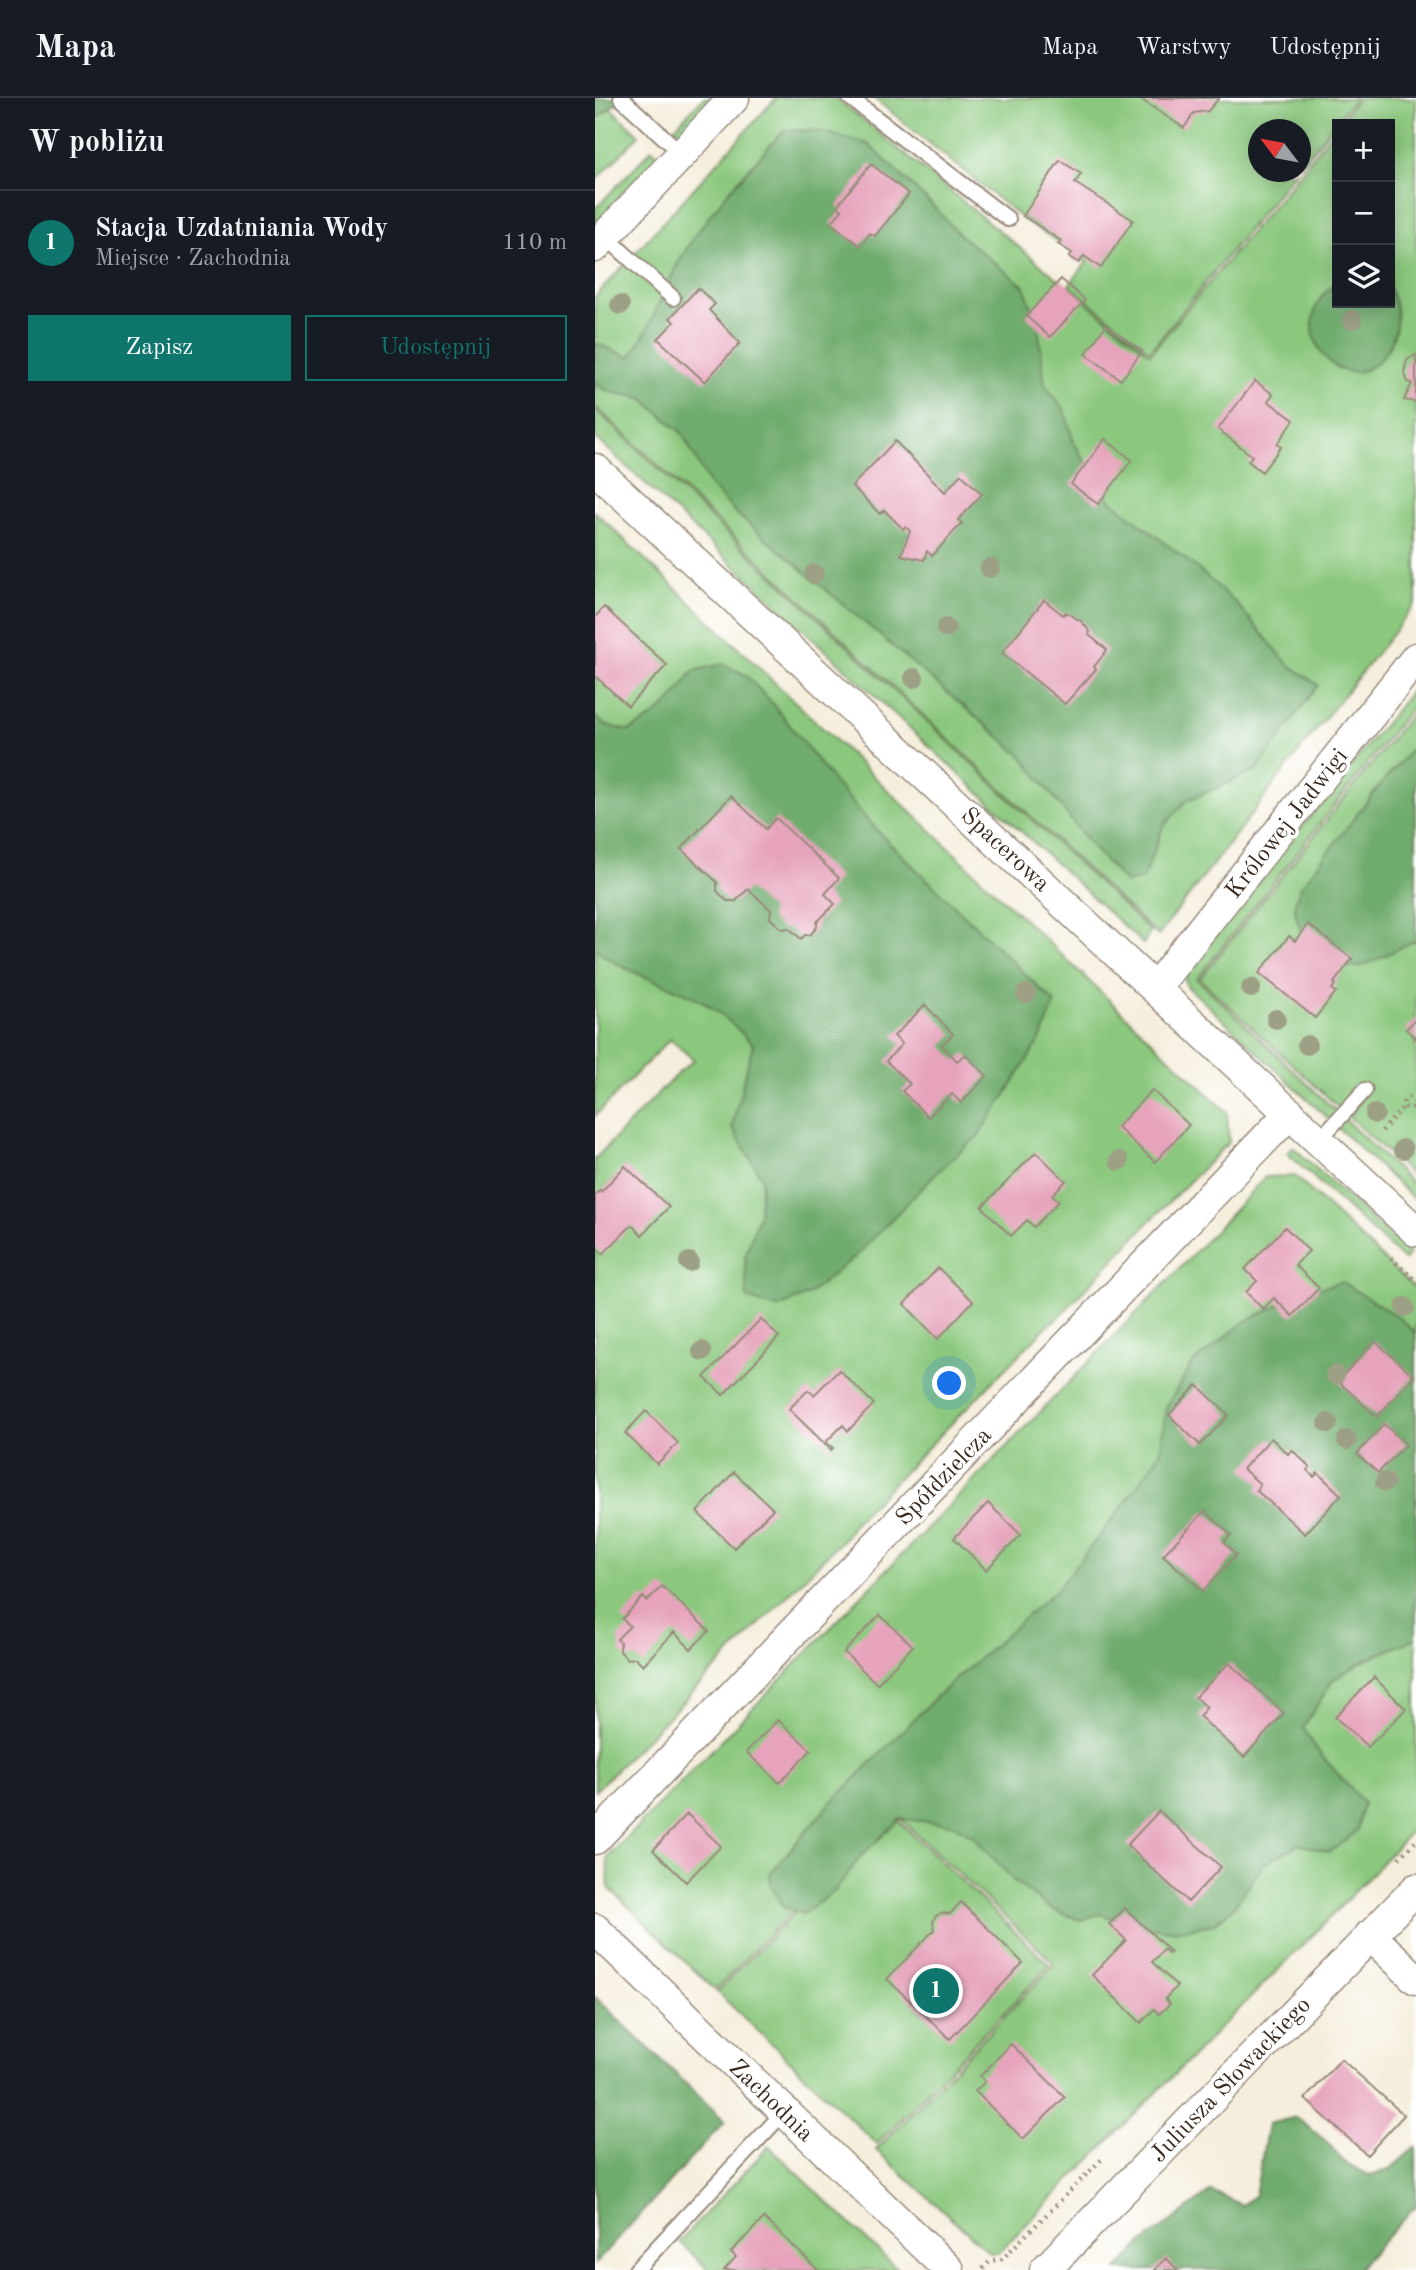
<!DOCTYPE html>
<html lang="pl">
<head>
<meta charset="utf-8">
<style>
	:root { --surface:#171b24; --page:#242831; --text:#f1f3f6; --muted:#9ea1a6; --line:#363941; --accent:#0f766e }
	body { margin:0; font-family:"Old Standard TT",serif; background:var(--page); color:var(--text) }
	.controls { position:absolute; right:21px; top:21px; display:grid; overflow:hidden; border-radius:0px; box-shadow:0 4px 18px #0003 }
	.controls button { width:63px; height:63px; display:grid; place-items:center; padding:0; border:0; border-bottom:2px solid var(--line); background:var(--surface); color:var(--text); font:35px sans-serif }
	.compass { position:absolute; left:653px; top:21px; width:63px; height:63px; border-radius:50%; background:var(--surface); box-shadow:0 4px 18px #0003; rotate:302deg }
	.you { position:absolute; left:355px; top:1286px; width:24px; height:24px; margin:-18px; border:5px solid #fff; border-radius:50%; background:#1a73e8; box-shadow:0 0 0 10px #1a73e833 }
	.badge { display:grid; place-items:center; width:46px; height:46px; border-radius:50%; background:var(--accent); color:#fff; font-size:23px; font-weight:700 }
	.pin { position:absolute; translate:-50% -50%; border:4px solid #fff; box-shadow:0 2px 7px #0006 }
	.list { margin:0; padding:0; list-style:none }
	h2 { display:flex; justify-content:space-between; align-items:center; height:91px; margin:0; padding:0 28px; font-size:30px }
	h2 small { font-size:23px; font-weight:400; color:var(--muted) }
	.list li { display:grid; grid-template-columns:46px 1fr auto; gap:21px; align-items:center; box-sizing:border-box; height:105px; padding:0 28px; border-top:2px solid var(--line) }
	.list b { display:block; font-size:26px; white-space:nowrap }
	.list p { margin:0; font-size:23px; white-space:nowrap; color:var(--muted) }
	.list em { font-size:23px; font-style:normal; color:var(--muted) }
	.actions { display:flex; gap:14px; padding:21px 28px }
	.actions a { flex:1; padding:16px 0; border:2px solid var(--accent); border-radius:0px; text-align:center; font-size:24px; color:var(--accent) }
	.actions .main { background:var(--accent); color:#fff }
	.icon { flex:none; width:38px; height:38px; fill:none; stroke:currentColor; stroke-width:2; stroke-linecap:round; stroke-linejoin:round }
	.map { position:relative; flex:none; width:821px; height:2172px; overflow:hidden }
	header { display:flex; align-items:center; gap:42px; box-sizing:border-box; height:98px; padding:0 35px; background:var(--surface); border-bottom:2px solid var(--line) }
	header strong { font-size:33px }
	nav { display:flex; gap:38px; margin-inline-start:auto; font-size:24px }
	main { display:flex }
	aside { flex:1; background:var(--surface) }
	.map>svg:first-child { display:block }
	.green { fill:#8bc87e; stroke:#63794e; stroke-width:2; fill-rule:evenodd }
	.forest { fill:#70ac6d; stroke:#566b46; stroke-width:2 }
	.building { fill:#e6a3bb }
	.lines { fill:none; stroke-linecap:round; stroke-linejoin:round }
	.lane-casing { stroke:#988c7d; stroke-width:18 }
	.street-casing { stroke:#988c7d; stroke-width:33 }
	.path { stroke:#988c7d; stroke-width:4.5; stroke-dasharray:2 5; stroke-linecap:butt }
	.lane { stroke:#fff; stroke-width:14 }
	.street { stroke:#fff; stroke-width:30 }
	.tree { fill:#9ea086 }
	.labels { text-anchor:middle; stroke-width:7; stroke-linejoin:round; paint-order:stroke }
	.street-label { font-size:24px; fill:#3b2a1e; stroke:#fff }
</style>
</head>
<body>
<header>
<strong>Mapa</strong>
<nav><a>Mapa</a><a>Warstwy</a><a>Udostępnij</a></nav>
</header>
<main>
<aside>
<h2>W pobliżu<small></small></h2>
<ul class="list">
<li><span class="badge">1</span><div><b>Stacja Uzdatniania Wody</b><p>Miejsce · Zachodnia</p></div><em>110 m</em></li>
</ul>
<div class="actions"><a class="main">Zapisz</a><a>Udostępnij</a></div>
</aside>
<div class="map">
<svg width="821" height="2172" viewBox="0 0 821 2172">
	<rect width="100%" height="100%" fill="#fff"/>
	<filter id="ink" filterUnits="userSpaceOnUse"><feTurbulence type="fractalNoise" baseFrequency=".0143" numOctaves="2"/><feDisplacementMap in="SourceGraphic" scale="14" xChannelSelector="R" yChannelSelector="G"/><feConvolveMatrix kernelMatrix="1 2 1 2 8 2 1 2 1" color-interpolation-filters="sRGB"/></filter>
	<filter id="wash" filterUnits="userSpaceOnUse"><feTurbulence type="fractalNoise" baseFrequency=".00686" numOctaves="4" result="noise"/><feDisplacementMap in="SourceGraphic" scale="28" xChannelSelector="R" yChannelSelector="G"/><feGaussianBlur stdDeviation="1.57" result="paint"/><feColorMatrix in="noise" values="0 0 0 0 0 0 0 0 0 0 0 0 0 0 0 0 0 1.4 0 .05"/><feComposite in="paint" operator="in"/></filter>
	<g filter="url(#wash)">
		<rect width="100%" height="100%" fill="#f5eedc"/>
		<path class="green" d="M0,0H5L44,37L0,83Z
			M108,0H118L86,35L79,30Z
			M181,0H241L555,256L706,74L763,0H821V506L710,646L563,838L0,308V199ZM742,26H795V205H742Z
			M279,0H760L706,67V32H664V74H700L555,253L474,187L492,164L424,118Z
			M57,51L65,58L0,126V111Z
			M0,311L556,834L548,846L0,339Z
			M0,414L632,1014L634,1044L554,1124L459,1224H456L259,1425L249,1440L0,1693V1061L83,975L99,962L75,941L0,1018Z
			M821,587V604L602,881L821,1089V1103L593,889L590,884L593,871Z
			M821,610V1081L605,881Z
			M698,1049L814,1156L809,1162L692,1055Z
			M700,1078L821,1192V1728L752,1802L403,2155H395L281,2052L458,1868V1864L296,1712L120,1892L14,1790L12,1760L590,1165L670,1079Z
			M296,1716L455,1867L282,2046L122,1894Z
			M174,2048L303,2172H114L84,2144Z"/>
		<path class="forest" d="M0,0H28L0,22Z
			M189,32L224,33L273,46L338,108L365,137L429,188L443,228L450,287L469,311L480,347L514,401L603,471L642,506L693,566L723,587L662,672L591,703L568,729L548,781L531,785L497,749L427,658L143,417L115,388L87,335L47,300L15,294L0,286V245L35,259C58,228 68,191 87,158C115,111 153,72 189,32Z
			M742,186V205H795V192C821,242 764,307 727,255C721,246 717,236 718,225C719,208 727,194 742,186Z
			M128,566L151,577L178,606L240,685L288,739L460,905L447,938L414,992L383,1038L339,1077L262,1157L213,1197L181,1210L152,1200L150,1159L164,1117L167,1080L137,1029L158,946C141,930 124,912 103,901C69,883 29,876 0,850V618L10,627L34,633C66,616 79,603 98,573Z
			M821,646V842C809,847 773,868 762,869C731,871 699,836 700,807C700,800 704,793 707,787L786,686Z
			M747,1184L805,1220L821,1236V1540L771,1562L738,1582L708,1630L725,1656L768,1704L762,1733L735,1754L704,1746L669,1766L637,1811L618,1826L581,1833L542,1827L505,1816L485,1822L456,1811L419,1783L379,1739L357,1726L305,1721L266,1758L241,1792L208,1816L188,1809L176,1787L175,1775L233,1708L342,1598L462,1491L531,1404L565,1355L571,1309L598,1265L649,1224L710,1194Z
			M0,1899L130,2023L0,2166Z
			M701,2019L732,2044L749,2064L774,2077L794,2072L821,2049V2107L762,2172H522L545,2147L616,2093L647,2107L660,2097L673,2026Z"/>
		<g id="blocks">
			<path class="building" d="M544,0H624L613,13L599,15L589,30Z
				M465,62L486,76L480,85L538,122L506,170L489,158L484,165L474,159L477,155L463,146L466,143L428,118Z
				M276,66L314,96L280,138L275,135L265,148L236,125L247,112L242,108Z
				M466,181L490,202L455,239L431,218Z
				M103,190L120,206L114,212L145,245L110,284L63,241L79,224L75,220Z
				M511,227L547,253L526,282L491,256Z
				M821,257V304L809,302L817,285L813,284L809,274L812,262Z
				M660,283L678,296L673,303L699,322L682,346L686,349L667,374L653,363L657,358L623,331Z
				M510,341L537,362L503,406L476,386Z
				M300,343L350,394L366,376L387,396L363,422L367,425L337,458L332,453L329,462L306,457L315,433L311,429L308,431L289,412L285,416L257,388Z
				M449,502L468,517L471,514L487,524L495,534L494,537L512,552L499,569L501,571L470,606L407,555Z
				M9,509L72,567L33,608L0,578V519Z
				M136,698L171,731L181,720L244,780L230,796L240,806L222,824V829L215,837H210L206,841L194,830L187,831L175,820L176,812L153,791L141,803H132L122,793V784L86,751Z
				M713,826L757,861L739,885L741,886L737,891L741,894L720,920L664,875L694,838L700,843Z
				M330,907L358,936L347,947L362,963L370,956L392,978L366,1005L357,996L333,1019L307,993L315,986L291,963L307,946L299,938Z
				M821,921V941L811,931Z
				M557,992L594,1027L560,1064L522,1029Z
				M441,1054L471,1083L457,1097L464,1103L439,1129L432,1122L416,1138L387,1109Z
				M30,1068L74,1109L47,1137L37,1127L8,1156L0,1149V1097L5,1092L6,1094Z
				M690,1129L714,1153L700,1167L724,1190L697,1218L679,1200L668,1211L651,1194L662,1183L650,1171Z
				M343,1170L378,1203L343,1241L309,1206Z
				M166,1221L184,1239L128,1297L109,1279Z
				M780,1243L819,1278L782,1319L743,1283Z
				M244,1272L279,1306L253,1333L248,1327L231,1344L238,1350L236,1352L194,1311L213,1292L219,1297Z
				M602,1287L634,1317L605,1347L574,1317Z
				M51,1313L83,1345L62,1366L30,1335Z
				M789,1326L811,1346L783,1375L762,1356Z
				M676,1340L693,1356L697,1352L715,1369L712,1372L719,1379L723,1375L746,1397L710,1436L661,1392L665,1386L648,1371Z
				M139,1374L178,1411L139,1450L102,1414Z
				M393,1405L426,1437L391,1472L359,1440Z
				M610,1413L636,1437L629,1444L641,1457L608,1493L568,1457Z
				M67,1488L114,1533L96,1551L79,1534L48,1567L41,1560L32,1561L25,1553V1544L22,1541L35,1528L27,1521L48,1499L52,1503Z
				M285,1517L318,1548L282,1586L249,1554Z
				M634,1565L689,1615L649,1659L604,1618L612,1609L600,1599Z
				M779,1579L811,1611L773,1649L740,1619Z
				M183,1622L216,1652L185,1685L151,1654Z
				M564,1713L626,1769L593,1804L532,1747Z
				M92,1716L126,1748L91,1784L58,1752Z
				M366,1804L428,1865L355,1941L292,1881L339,1832L338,1824L340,1819L346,1815L355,1816Z
				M530,1810L576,1854L574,1856L569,1851L557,1864L582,1888L570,1901L575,1906L564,1916L559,1911L546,1925L497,1877L531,1842L514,1826Z
				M416,1946L470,1999L428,2041L380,1993L390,1984L385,1978Z
				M746,1961L809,2017L772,2057L710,2001Z
				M169,2120L192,2142L223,2172H129L141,2159L136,2154Z
				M571,2160L583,2172H559Z"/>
		</g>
	</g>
	<g filter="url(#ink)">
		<use href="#blocks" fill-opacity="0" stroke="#988c7d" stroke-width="2"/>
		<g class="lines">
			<defs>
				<path id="lane" d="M26,0L87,56
					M255,0L413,121
					M10,138L78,200
					M724,1042L770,992
					M41,2172L189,2014"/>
				<path id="street" d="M0,149L139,0
					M0,371L821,1133
					M560,890L821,560
					M0,1741L695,1015
					M0,1831L354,2172
					M775,1837L821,1881
					M450,2172L821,1791"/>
			</defs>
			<use href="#lane" class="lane-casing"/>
			<use href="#street" class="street-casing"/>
			<path class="path" d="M808.5 1005a5.5 5.5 0 1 1 11 0a5.5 5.5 0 1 1-11 0Z
				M787,1033L809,1008
				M796,1160L821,1183
				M804,1760L821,1743
				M388,2171L395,2163L407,2161L508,2060"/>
			<use href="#lane" class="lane"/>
			<use href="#street" class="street"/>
		</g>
		<g class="tree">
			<circle cx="25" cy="207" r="10"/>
			<circle cx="757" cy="222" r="10"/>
			<circle cx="395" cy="470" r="10"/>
			<circle cx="219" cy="476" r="10"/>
			<circle cx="351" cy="530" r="10"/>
			<circle cx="319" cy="580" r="10"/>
			<circle cx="656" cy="890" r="10"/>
			<circle cx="431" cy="896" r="10"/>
			<circle cx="681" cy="921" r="10"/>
			<circle cx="712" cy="947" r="10"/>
			<circle cx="780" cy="1016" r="10"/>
			<circle cx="808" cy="1051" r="10"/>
			<circle cx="524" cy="1063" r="10"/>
			<circle cx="94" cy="1164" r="10"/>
			<circle cx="810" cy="1209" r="10"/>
			<circle cx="107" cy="1253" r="10"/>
			<circle cx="740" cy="1277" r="10"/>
			<circle cx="733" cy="1325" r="10"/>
			<circle cx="752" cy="1342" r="10"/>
			<circle cx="790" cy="1384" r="10"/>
		</g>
	</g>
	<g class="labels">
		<g class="street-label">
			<text transform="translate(691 725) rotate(-52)" y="8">Królowej Jadwigi</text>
			<text transform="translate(411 751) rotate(43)" y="8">Spacerowa</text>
			<text transform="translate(348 1378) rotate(-46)" y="8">Spółdzielcza</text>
			<text transform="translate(635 1981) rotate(-46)" y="8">Juliusza Słowackiego</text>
			<text transform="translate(177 2002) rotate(44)" y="8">Zachodnia</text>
		</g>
	</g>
</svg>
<div class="controls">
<button>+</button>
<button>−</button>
<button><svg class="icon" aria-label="layers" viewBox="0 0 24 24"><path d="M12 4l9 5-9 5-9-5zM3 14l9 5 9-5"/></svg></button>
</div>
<svg class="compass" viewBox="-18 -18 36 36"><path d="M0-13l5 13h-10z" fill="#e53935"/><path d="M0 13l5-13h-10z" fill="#9ea1a6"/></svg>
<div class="you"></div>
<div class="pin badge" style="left:341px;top:1893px">1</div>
</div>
</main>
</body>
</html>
